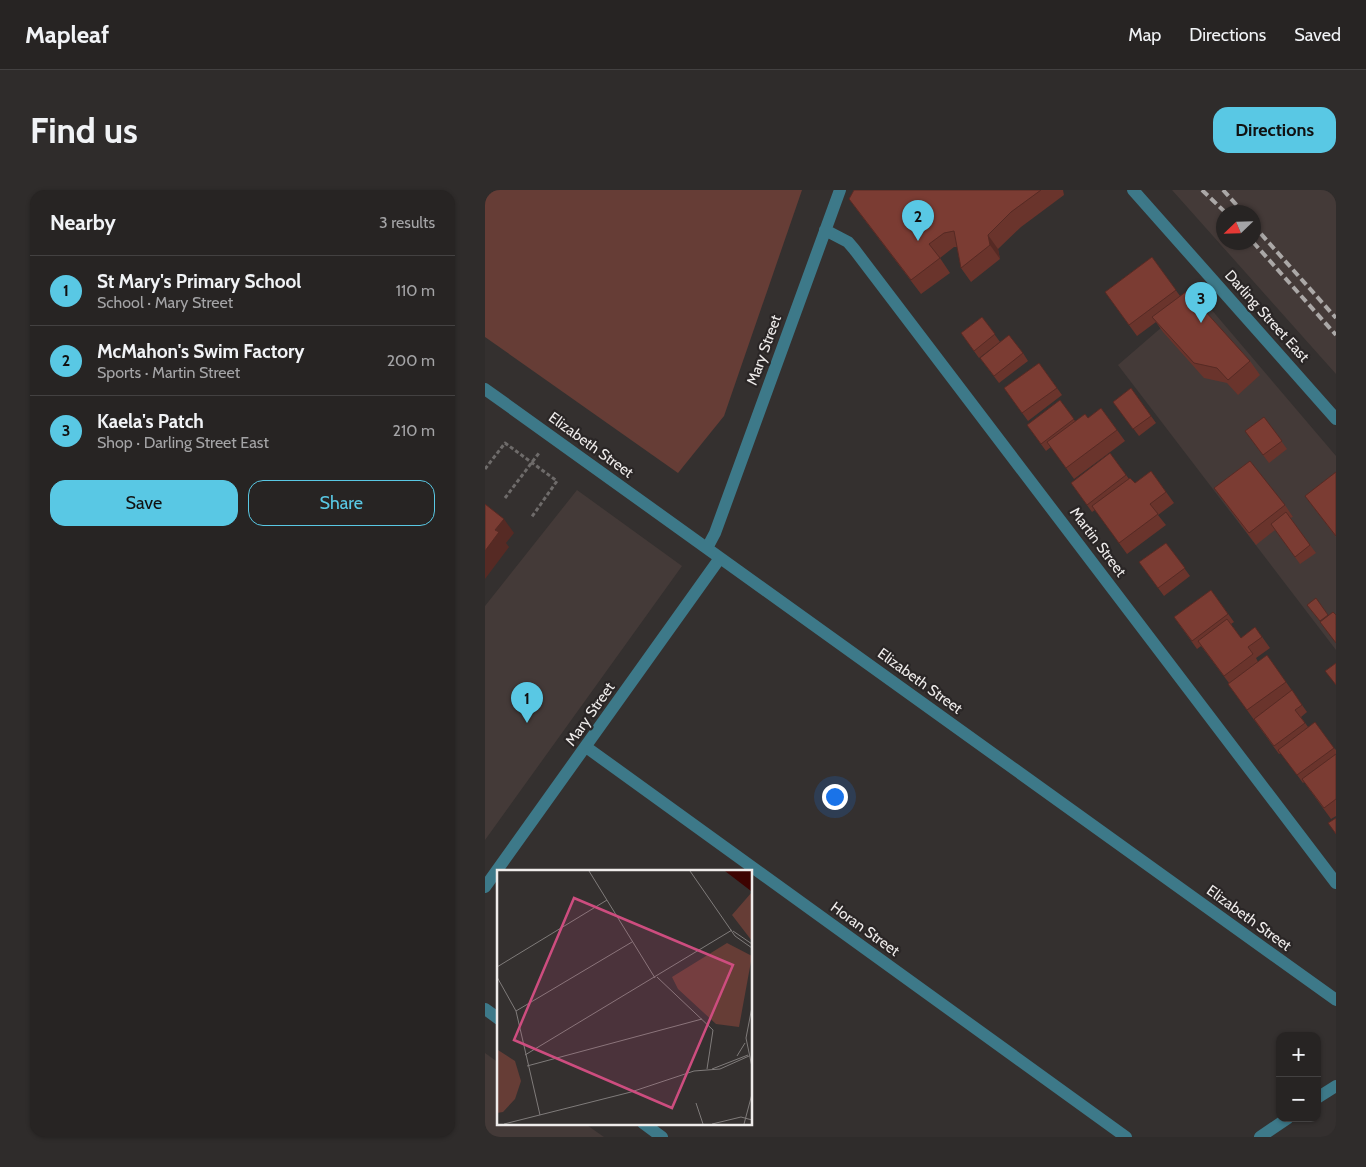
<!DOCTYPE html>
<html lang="en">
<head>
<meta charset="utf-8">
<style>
	:root { --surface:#272423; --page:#2f2c2b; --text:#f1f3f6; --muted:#a4a4a6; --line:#434141; --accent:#59c8e4 }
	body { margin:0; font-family:Cabin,sans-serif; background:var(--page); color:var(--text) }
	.controls { position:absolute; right:15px; bottom:15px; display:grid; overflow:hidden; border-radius:10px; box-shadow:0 1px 4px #0004 }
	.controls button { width:45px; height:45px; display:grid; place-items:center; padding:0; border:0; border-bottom:1px solid var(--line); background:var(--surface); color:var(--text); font:25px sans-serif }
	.compass { position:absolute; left:731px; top:15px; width:45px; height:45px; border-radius:50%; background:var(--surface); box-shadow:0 1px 4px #0004; rotate:247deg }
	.you { position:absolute; left:349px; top:606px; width:18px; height:18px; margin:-12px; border:4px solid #fff; border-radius:50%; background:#1a73e8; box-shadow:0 0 0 8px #1a73e833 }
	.badge { display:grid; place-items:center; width:32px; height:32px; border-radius:50%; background:var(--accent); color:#111; font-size:16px; font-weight:700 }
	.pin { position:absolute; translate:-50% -41px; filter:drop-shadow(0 1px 2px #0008) }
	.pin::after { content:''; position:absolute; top:26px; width:18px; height:15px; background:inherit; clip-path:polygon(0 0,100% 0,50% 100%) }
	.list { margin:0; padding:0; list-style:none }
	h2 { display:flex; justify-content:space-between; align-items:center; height:65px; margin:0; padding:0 20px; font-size:21px }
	h2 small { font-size:16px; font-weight:400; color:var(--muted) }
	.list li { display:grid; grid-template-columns:32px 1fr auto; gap:15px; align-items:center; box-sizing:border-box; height:70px; padding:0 20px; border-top:1px solid var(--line) }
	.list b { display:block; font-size:19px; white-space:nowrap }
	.list p { margin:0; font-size:16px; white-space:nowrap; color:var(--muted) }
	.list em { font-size:16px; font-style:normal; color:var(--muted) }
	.actions { display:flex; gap:10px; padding:15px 20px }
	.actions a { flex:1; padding:11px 0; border:1px solid var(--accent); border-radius:15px; text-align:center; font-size:18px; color:var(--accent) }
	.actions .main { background:var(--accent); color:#111 }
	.map { position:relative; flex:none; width:851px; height:947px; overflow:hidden; border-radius:15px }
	header { display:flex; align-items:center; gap:30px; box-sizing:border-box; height:70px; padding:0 25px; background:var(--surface); border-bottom:1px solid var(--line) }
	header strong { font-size:24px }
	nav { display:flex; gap:28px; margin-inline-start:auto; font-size:18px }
	.intro { display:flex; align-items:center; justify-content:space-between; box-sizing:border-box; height:120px; padding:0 30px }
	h1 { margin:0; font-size:35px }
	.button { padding:12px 22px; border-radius:15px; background:var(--accent); color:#111; font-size:18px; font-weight:700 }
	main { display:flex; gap:30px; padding:0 30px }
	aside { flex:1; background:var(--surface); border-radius:15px; box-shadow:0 1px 4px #0004 }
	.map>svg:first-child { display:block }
	.built { fill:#443a38; fill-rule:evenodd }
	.green { fill:#663d36 }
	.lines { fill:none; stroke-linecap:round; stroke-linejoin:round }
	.path { stroke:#6e6b6a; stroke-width:3; stroke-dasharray:4 2.5; stroke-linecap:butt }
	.minor { stroke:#3d7989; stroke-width:12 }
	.rail { stroke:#aba8a7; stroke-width:4; stroke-dasharray:8 4; stroke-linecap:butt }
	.wall { fill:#6a342c }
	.shaded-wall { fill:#562a24 }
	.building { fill:#7b3c33; stroke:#562a24 }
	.labels { text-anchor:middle; stroke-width:4.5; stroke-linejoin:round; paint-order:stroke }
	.street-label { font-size:15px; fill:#efeceb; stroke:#2a2626 }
	.inset-road { fill:none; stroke:#7f7b7a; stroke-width:1 }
	.view { fill:#cd4d7f; fill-opacity:0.15; stroke:#cd4d7f; stroke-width:2.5 }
	.inset-edge { fill:none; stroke:#efeceb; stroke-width:2.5 }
</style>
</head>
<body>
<header>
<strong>Mapleaf</strong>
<nav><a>Map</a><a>Directions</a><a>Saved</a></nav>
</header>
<div class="intro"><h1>Find us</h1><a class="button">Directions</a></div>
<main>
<aside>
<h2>Nearby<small>3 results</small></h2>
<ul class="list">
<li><span class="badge">1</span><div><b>St Mary's Primary School</b><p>School · Mary Street</p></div><em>110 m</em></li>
<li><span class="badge">2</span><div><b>McMahon's Swim Factory</b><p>Sports · Martin Street</p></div><em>200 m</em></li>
<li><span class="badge">3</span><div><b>Kaela's Patch</b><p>Shop · Darling Street East</p></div><em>210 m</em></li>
</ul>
<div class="actions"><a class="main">Save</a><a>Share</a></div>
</aside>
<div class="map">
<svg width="851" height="947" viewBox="0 0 851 947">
	<rect width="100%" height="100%" fill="#34302f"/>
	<path class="built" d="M687,0H851V184ZM738,22H768V52H738Z
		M714,105L851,266V460L633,175Z
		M92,300L197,376L0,650V416Z
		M0,863L14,873V933H99L119,947H0Z"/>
	<path class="green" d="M0,0H317L239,226L193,283L0,147Z"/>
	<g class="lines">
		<path class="path" d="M0,279L20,253L72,291L46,328
			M20,308L54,263"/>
		<path class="minor" d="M648,0L851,229
			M340,40L363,52L369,59L851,693
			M0,199L851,810
			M222,358L230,343L355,0
			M101,557L641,947
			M0,697L235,368
			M0,819L14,829
			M832,908L851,896
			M158,933L177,947
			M775,947L803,928"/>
		<path class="rail" d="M717,0L740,22
			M738,0L758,22
			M768,35L851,128
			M768,52L851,145"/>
	</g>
	<path class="wall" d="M369,0H578L579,5L536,37L513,59L515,69L486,92L476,78L472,57H469L455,68L465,83L436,104L375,24L364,9Z
		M667,67L695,106L765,171L775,185L753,205L742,193L719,188L678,142L671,132L652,146L620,102Z
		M497,127L515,152L494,168L476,143Z
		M538,163L543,171L514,193L495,168Z
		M554,173L577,205L543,231L519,198Z
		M646,198L671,233L654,246L628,212Z
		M575,210L590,231L603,228L616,218L640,251L589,289L566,257L561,261L542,235Z
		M779,227L802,259L784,273L760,241Z
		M625,263L644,289L650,293L666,281L689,313L673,325L681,335L642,364L610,320L607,322L586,293Z
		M851,282V347L820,306Z
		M729,298L800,315L808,327L805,328L831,363L815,374L790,340L771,355Z
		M681,353L705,386L679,406L654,372Z
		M726,400L749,432L746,434L756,448L770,437L785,458L771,468L773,472L801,492L822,522L816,527L823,537L849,558L851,560V626L846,629L819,592L818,593L796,563L794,564L751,505L743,494L744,493L716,456L712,459L689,427Z"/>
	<path class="shaded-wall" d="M503,45L513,59L515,69L505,55Z
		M19,329L29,343L21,353L24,357L0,389V361L10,340Z"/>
	<path class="building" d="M369,0H556L526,22L503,45L505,55L476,78L469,41L459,43L444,54L455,68L426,90L364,9Z
		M667,67L691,100L644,135L620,102Z
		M702,101L765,171L743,190L732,178L709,173L667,127Z
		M497,127L510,144L489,161L476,143Z
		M524,145L538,163L509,186L495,168Z
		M554,173L572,198L537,223L519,198Z
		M646,198L666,226L648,239L628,212Z
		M575,210L589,229L556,254L542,235Z
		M616,218L632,240L581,278L562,252L600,224L603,228Z
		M779,227L797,251L778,265L760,241Z
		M625,263L641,285L602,315L586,293Z
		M765,271L800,315L764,343L729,298Z
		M666,281L681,302L665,314L673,324L634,353L607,316L645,288L650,293Z
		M851,282V346L820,306Z
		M0,314L19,329L10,340L14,342L0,361Z
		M801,322L825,355L810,367L786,334Z
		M681,353L700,378L673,398L654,372Z
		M726,400L743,424L707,451L689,427Z
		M831,408L843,425L835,431L822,415Z
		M848,422L851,425V453L835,432Z
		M742,429L756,448L770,437L777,447L763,457L768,464L739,486L713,451Z
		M782,465L801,492L762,520L743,494Z
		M851,473V495L840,481Z
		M807,500L817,515L810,520L820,533L789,556L769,529Z
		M830,532L849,558L812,585L793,560Z
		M851,564V609L839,618L817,589Z
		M851,628V644L843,633Z"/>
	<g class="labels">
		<g class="street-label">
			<text transform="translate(782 126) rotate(48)" y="5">Darling Street East</text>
			<text transform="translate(279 160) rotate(-70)" y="5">Mary Street</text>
			<text transform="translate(106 255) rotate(36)" y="5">Elizabeth Street</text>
			<text transform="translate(613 352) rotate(53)" y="5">Martin Street</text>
			<text transform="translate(435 491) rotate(36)" y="5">Elizabeth Street</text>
			<text transform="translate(105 524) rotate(-55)" y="5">Mary Street</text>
			<text transform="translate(764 728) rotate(36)" y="5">Elizabeth Street</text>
			<text transform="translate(380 739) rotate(36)" y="5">Horan Street</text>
		</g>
	</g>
	<g transform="translate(12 680)">
		<rect width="255" height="255" fill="#34302f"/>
		<path d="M255,22V71L235,45ZM230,73L255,86L242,157L219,154L181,119L175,107ZM1,180L18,191L24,211L18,229L6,242L0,243Z" fill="#663d36"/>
		<path d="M228,1H255V22L254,21Z" fill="#3d0301"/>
		<path class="inset-road" d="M92,1L158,108M193,1L238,66L255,78M236,61L255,74M0,97L110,30M0,107L19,141L43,245M160,107L216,160L210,199M255,137L249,168L255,197M19,141L135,72M28,185L235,60M240,186L248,173M30,196L205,149M215,199L251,185M199,233L206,254M7,254L134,222L197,201L223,199L252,186M215,254L244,247L255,250M247,254L255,224"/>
		<path class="view" d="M77,28L236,95L175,238L17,170Z"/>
		<rect width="255" height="255" class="inset-edge"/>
	</g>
</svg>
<div class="controls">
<button>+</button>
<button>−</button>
</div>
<svg class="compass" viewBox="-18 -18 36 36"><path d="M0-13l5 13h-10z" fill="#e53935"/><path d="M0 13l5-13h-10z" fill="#a4a4a6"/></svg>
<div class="you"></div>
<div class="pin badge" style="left:42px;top:533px">1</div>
<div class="pin badge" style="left:433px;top:51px">2</div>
<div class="pin badge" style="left:716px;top:133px">3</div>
</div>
</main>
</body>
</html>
